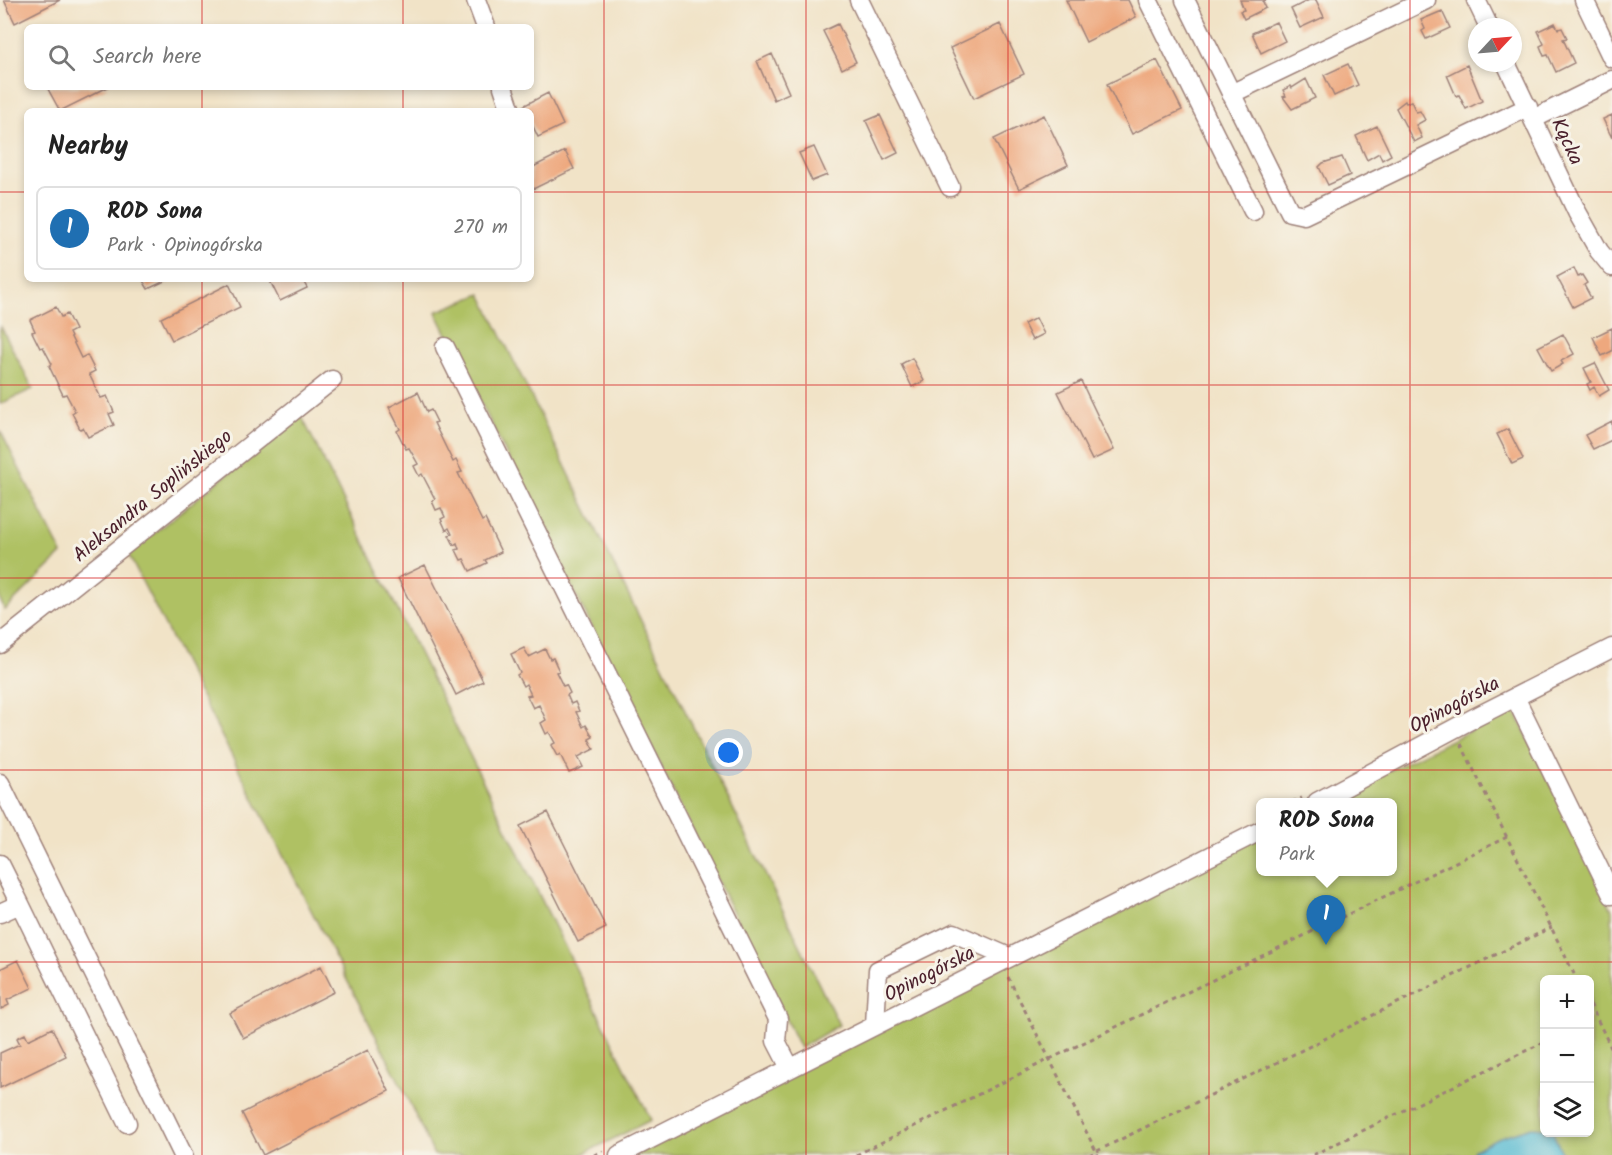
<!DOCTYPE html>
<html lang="en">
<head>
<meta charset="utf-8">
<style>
	:root { --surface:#fff; --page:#f2f2f2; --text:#222; --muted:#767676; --line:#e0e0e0; --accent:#1f6fb2 }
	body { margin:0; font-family:Kalam,sans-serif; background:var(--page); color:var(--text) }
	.controls { position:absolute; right:18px; bottom:18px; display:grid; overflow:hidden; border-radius:9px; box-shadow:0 3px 9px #0003 }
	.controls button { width:54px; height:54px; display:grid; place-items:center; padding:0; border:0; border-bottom:2px solid var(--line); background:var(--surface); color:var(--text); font:30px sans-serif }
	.compass { position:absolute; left:1468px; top:18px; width:54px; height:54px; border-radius:50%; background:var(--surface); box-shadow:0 3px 9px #0003; rotate:64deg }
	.you { position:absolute; left:729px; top:753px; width:21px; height:21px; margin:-15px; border:4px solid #fff; border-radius:50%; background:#1a73e8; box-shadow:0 0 0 9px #1a73e833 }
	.badge { display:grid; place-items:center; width:39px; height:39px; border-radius:50%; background:var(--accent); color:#fff; font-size:20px; font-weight:700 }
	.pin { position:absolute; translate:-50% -50px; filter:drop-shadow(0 2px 3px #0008) }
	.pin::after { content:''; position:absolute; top:32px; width:21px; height:18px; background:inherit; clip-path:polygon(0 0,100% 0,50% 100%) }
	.popup { position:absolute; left:1256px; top:798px; width:141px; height:78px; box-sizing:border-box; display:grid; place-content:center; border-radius:9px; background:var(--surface); filter:drop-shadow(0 2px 4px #0005); font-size:20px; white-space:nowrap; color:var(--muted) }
	.popup b { font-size:22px; color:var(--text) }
	.popup::after { content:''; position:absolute; left:50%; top:100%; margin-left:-12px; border:12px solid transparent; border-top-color:var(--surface) }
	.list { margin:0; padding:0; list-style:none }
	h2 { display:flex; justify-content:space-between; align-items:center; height:78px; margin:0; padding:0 24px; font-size:26px }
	h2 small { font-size:20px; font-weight:400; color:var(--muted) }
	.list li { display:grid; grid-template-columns:39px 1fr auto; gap:18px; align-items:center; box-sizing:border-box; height:84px; margin:0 12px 12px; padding:0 12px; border:2px solid var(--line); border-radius:9px }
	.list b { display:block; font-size:22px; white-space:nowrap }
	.list p { margin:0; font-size:20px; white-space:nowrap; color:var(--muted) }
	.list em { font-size:20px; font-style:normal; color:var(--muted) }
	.icon { flex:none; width:33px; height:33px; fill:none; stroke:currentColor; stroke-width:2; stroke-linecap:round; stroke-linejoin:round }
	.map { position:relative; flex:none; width:1612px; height:1155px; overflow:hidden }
	.search { position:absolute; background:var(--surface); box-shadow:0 3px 9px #0003; left:24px; top:24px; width:510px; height:66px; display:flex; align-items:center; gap:15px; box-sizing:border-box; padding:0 21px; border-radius:9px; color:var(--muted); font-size:22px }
	.panel { position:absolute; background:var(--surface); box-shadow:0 3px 9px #0003; left:24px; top:108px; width:510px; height:174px; border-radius:9px }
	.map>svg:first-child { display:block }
	.green { fill:#afc164; stroke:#7c7048; stroke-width:1.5; fill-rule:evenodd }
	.water { fill:#53b9d1; stroke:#4e6c7e; stroke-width:1.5 }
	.building { fill:#eea87e }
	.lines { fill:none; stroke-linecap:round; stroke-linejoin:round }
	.minor-casing { stroke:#9e8179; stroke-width:21 }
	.path { stroke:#9e8179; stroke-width:3; stroke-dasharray:4.5 4.5; stroke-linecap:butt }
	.minor { stroke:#fff; stroke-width:18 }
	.grid { fill:none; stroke:#d62828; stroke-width:1.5; stroke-opacity:0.55 }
	.labels { text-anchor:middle; stroke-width:6; stroke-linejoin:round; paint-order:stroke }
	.street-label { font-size:20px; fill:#4a1f2b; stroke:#f7f3e8 }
</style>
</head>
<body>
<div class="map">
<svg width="1612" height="1155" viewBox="0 0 1612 1155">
	<rect width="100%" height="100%" fill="#f7f3e8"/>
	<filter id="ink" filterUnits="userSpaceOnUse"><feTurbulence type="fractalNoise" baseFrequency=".0167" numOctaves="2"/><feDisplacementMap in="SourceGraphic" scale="12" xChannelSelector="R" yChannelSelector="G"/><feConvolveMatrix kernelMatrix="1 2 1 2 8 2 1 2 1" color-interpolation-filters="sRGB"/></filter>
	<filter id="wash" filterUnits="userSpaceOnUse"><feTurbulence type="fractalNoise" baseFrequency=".008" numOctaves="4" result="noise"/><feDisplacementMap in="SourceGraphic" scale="24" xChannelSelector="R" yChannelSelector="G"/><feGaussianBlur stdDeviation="1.35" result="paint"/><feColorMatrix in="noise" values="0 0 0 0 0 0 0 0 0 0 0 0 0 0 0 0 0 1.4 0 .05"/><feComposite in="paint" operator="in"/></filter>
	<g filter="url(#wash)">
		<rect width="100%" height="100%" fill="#f1e3c7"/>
		<path class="green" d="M481,294L839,1025L800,1048L436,312Z
			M0,325L33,389L0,404Z
			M301,415L651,1120L581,1155H434L405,1093L128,554Z
			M0,430L62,554L5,610L0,600Z
			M1514,709L1612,910V1155H618L1260,835V872H1392V802H1326ZM1544,980H1590V1132H1544Z"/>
		<path class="water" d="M1532,1127L1544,1128V1132L1553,1133L1563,1155H1472L1474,1150L1497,1138Z"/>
		<g id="blocks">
			<path class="building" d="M4,0H60L15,23Z
				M1066,0H1128L1136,17L1086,42Z
				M1240,0H1266L1263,2L1266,8L1244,19L1240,11L1244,10Z
				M1309,0H1316L1324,17L1300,28L1291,9Z
				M1442,11L1450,28L1426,39L1422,31L1425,29L1421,20Z
				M1276,22L1285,41L1261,53L1252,33Z
				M1555,23L1558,29L1562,28L1567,38L1563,39L1574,63L1556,72L1548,55L1544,56L1540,46L1544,44L1538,31Z
				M838,24L856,62L842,69L823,31Z
				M1000,24L1024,74L974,98L950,48Z
				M772,54L789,93L774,100L757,61Z
				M1157,60L1182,110L1132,134L1107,84Z
				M1348,64L1358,85L1334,96L1324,75Z
				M1467,65L1482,101L1466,109L1459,95L1456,96L1447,75Z
				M1306,79L1315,98L1292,109L1283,97L1286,96L1283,90L1291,86L1292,88Z
				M52,87H108L60,111L48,89Z
				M548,93L563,125L538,137L531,122V111H526L523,106Z
				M1405,101L1406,103L1411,101L1416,112L1420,111L1425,120L1416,125L1422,138L1414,142L1396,108Z
				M880,115L898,153L884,160L866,121Z
				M1044,115L1068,165L1019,189L994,139Z
				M1612,115V138L1603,119Z
				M1377,126L1391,155L1382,160L1379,153L1367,160L1356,136Z
				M814,147L827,175L812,181L799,153Z
				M565,151L574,169L531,190V168Z
				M1342,157L1350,175L1328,185L1319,167L1323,163Z
				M1574,268L1578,277L1582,275L1587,283L1584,285L1591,298L1573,307L1557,277Z
				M142,279H169L148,289Z
				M269,279H302L307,288L280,301Z
				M229,284L240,307L172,340L161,318Z
				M56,307L61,317L67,314L75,330L69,333L81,358L87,355L95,371L89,374L101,398L107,396L114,412L109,414L114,425L88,437L83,428L80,429L72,413L75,411L66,394L63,395L49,366L52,364L43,347L40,348L32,332L35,331L30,320Z
				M1036,318L1044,334L1032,340L1024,324Z
				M1612,328V351L1602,356L1593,337Z
				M1563,334L1574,354L1561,361L1563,364L1551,371L1538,347Z
				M912,358L924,381L912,387L901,364Z
				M1595,363L1609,390L1599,396L1594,387L1590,390L1587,384L1591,382L1584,368Z
				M1081,381L1114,450L1092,460L1058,392Z
				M418,392L427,412L431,410L437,422L434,423L453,462L456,460L462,472L458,473L482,521L485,519L501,552L485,560L487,563L470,571L464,559L461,560L456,550L459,549L457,543L454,545L449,535L452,534L449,528L446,530L441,519L445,517L441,508L436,510L432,501L435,499L422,474L419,476L414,466L418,464L409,448L406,449L397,431L400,429L389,407Z
				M1612,421V440L1593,449L1585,435Z
				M1508,429L1523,459L1512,464L1497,434Z
				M425,565L483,681L456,695L398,578Z
				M524,648L529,657L545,649L550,659L553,658L559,671L556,672L563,686L566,685L570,693L567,695L571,704L575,702L579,711L576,712L583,727L586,725L593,737L589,739L594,749L578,757L583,767L569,773L560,754L557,756L551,745L555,743L549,732L546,734L541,723L546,720L539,705L533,708L527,696L531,695L526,684L523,686L517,675L520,673L511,654Z
				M548,812L606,928L578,942L520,826Z
				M18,960L32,988L7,1000L9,1005L1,1009L0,969Z
				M321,966L334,992L243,1038L230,1013Z
				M52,1028L66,1056L0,1088V1053L20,1044L17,1038L25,1034L28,1040Z
				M368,1050L389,1091L263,1155L242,1113Z"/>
		</g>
	</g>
	<g filter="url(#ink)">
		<use href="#blocks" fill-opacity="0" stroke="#9e8179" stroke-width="1.5"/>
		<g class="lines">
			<defs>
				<path id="minor" d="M476,0L486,27
					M859,0L950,187
					M1148,0L1253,211
					M1185,0L1290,212L1304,215L1528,107
					M1476,0L1489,27
					M1584,0L1612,58
					M1506,63L1577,212L1599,251L1612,267
					M503,87L511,111
					M1231,94L1426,0
					M1533,119L1612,80
					M445,347L778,1019L776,1041L790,1068
					M0,644L332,380
					M1515,697L1612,895
					M0,783L183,1155
					M1317,802L1474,718L1612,648
					M0,864L20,904
					M0,913L20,904L127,1123
					M875,1025L878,970L954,933L1009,957
					M619,1155L1260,831"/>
			</defs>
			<use href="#minor" class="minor-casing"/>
			<path class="path" d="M1461,744L1577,980
				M1292,802L1302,798
				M1008,977L1098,1155
				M1590,1004L1612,1050
				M594,1155L603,1151
				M856,1155L1050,1059L1507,837
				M1089,1155L1552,927
				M1313,1155L1544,1042"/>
			<use href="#minor" class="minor"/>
		</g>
	</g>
	<path class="grid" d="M202,0V27M403,0V27M604,0V1155M806,0V1155M1008,0V1155M1209,0V1155M1410,0V1155M202,87V111M403,87V111M0,192H27M531,192H1612M202,279V1155M403,279V1155M0,385H1612M0,578H1612M0,770H1612M0,962H1612"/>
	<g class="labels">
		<g class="street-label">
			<text transform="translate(1568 141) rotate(65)" y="7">Kącka</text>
			<text transform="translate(152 495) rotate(-39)" y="7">Aleksandra Soplińskiego</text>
			<text transform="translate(1454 704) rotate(-28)" y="7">Opinogórska</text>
			<text transform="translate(929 973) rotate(-27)" y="7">Opinogórska</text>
		</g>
	</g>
</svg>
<div class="controls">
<button>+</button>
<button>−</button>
<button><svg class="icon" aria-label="layers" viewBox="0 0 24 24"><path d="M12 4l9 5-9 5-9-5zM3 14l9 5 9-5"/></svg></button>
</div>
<svg class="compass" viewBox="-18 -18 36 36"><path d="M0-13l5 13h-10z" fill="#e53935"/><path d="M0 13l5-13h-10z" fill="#767676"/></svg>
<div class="you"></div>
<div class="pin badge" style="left:1326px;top:945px">1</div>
<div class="popup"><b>ROD Sona</b>Park</div>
<div class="search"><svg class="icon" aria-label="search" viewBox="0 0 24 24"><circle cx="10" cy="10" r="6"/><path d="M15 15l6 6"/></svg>Search here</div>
<section class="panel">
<h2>Nearby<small></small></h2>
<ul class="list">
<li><span class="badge">1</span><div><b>ROD Sona</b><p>Park · Opinogórska</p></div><em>270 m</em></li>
</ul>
</section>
</div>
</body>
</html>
